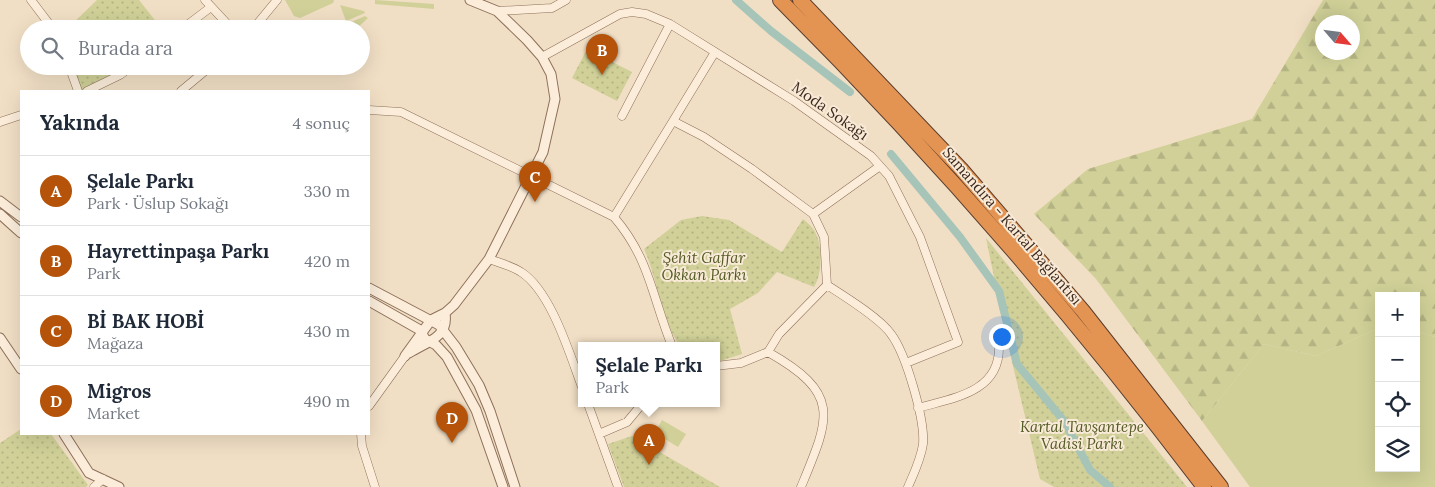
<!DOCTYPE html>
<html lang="tr">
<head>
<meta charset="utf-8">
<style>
	:root { --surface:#fff; --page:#f6f6f7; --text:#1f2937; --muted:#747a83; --line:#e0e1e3; --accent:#b45309 }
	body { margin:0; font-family:Lora,serif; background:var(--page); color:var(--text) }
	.controls { position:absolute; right:15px; bottom:15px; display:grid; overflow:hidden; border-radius:0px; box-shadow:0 5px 20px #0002 }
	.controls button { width:45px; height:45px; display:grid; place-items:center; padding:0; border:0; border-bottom:1px solid var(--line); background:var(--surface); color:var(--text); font:25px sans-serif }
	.compass { position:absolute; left:1315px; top:15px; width:45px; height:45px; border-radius:50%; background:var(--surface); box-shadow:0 5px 20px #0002; rotate:118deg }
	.you { position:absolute; left:1001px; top:336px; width:18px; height:18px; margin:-12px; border:4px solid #fff; border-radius:50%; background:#1a73e8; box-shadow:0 0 0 8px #1a73e833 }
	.badge { display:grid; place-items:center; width:32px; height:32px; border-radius:50%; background:var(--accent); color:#fff; font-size:16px; font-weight:700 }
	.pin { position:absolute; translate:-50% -41px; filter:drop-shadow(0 1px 2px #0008) }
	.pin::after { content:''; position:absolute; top:26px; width:18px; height:15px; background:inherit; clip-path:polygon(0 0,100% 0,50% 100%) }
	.popup { position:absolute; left:578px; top:342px; width:142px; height:65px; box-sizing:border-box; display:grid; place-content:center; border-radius:0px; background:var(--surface); filter:drop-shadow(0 1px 4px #0005); font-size:16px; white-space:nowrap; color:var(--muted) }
	.popup b { font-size:19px; color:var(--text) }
	.popup::after { content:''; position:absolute; left:50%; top:100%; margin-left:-10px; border:10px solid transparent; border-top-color:var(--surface) }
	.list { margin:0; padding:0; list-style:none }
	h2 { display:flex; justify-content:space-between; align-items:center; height:65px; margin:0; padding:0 20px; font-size:21px }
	h2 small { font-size:16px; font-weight:400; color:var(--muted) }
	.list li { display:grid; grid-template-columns:32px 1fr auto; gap:15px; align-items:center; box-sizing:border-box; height:70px; padding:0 20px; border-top:1px solid var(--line) }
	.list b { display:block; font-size:19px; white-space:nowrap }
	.list p { margin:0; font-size:16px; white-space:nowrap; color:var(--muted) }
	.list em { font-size:16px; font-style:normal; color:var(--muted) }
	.icon { flex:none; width:28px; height:28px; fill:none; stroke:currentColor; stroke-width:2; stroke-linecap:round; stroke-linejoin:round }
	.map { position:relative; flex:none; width:1435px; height:487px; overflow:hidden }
	.search { position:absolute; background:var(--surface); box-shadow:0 5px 20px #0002; left:20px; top:20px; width:350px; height:55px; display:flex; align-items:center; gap:12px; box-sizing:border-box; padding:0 18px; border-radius:28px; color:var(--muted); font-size:19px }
	.panel { position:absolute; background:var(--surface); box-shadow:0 5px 20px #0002; left:20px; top:90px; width:350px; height:345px; border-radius:0px }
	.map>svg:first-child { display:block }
	.grass { fill:#d0d098 }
	.forest { fill:url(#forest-firs); fill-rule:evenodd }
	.park { fill:url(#park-dots) }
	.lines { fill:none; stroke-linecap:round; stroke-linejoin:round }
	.canal { stroke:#a7c4b9; stroke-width:8 }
	.minor-casing { stroke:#8e705a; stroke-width:9 }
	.tertiary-casing { stroke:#8e705a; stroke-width:11 }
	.motorway-casing { stroke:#5b3e2e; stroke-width:16 }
	.minor { stroke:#fbedda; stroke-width:8 }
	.tertiary { stroke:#fbedda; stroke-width:9 }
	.motorway { stroke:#e49452; stroke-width:14 }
	.labels { text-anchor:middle; stroke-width:4; stroke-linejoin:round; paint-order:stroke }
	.street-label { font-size:15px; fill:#3d2a1f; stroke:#f8ead6 }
	.park-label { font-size:15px; font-style:italic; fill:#535a24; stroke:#f8ead6 }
</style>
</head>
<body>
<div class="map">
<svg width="1435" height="487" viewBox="0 0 1435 487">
	<defs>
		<pattern id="forest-firs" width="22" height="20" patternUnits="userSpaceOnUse" patternTransform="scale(1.25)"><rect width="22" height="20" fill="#d0d098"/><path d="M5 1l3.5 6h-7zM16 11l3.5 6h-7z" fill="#b4b383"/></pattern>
		<pattern id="park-dots" width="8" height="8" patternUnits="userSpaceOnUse" patternTransform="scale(1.25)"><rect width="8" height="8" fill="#d0d098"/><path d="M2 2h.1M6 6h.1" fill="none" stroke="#b4b383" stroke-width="1.8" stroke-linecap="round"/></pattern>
	</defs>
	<rect width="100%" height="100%" fill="#f1dfc5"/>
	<path class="grass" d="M285,0H334L333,3L300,18L294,16Z
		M375,0L434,4V9L375,4Z
		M340,5L364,11L365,13L346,21Z
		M365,16L368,18L356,29H347V24Z
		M1379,328V468H1416V331L1435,337V487H1250L1202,421L1264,344L1316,356Z
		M662,420L686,434L678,447L655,433Z"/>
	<path class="forest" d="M1323,0H1435V337L1416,331V296H1379V328L1316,356L1264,344L1202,421L1096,279L1034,214L1088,169L1252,119ZM1322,22H1352V52H1322Z"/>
	<path class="park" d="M97,0H139L162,29H67Z
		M587,49L632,72L617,101L572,78Z
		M69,66H131L87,91H78Z
		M702,216L729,220L782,252L803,219C808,223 814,228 816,234C823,248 822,275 814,287L777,272L758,293L730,309L742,354L720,361H717L716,346H681C662,326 657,276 644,249L681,220Z
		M986,238L1187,487H1054L1040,479L1008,345Z
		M21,429V434H51L88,485L86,487H0V443Z
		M632,436L720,487H624L608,444Z"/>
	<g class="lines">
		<path class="canal" d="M736,0L771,31L850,92
			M891,154L960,237L999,291L1017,364L1064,421L1090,470L1110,487"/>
		<defs>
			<path id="minor" d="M31,0L53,29
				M205,0L232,29
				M497,11L552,8L566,0
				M182,29L211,7
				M253,29L277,0
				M542,57L620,14L632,12L646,14L670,24L794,101L871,156L889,176L920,237L958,342L906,363
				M69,66L78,91
				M87,91L120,75L132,66
				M181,91L211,66
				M369,110L401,112L614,217C650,259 652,297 672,346
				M622,116L670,24
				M673,121L715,52
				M0,122L21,115
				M813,214L880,166
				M614,217L673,121L704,137L752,169L813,214L824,237L827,285L779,334L768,352L741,363L716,366
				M489,259C500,263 512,266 521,272C551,291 570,355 582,387
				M827,285C844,296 880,318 891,334C906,354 925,419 923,444C921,459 914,473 908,487
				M768,352C842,394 830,417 801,487
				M588,404L618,487
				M369,406L405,356
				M918,408C952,398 999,393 999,348
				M361,434L362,446L375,487
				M599,434L627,422L642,404
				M94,487L103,479"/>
			<path id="tertiary" d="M0,201L21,217
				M0,214L21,233
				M369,288L439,325L456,347L479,385L490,411L515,487
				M369,301L420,330L425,339L436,345L447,357L476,410L503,487
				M0,338L21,369
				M409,353C426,342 449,338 445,313
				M405,356L431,320L445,313L454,305L489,259L543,152L555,99L551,74L542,57L527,40L497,11L470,0
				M64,434L89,473L119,487"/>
			<path id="motorway" d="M780,0C932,152 1074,315 1204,487
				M800,0L961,169L1083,311L1221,487"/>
		</defs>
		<use href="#minor" class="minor-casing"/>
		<use href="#tertiary" class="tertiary-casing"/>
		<use href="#motorway" class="motorway-casing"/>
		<use href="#minor" class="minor"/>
		<use href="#tertiary" class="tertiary"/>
		<use href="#motorway" class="motorway"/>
	</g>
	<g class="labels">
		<g class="street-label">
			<text transform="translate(830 111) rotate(35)" y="5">Moda Sokağı</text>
			<text transform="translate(1012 226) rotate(49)" y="5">Samandıra - Kartal Bağlantısı</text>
		</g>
		<g class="park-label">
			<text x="704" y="263">Şehit Gaffar<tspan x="704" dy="17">Okkan Parkı</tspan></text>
			<text x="1082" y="432">Kartal Tavşantepe<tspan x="1082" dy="17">Vadisi Parkı</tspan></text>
		</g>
	</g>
</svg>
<div class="controls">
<button>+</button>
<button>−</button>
<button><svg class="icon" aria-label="locate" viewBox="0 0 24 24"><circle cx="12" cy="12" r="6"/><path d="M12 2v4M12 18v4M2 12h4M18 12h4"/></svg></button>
<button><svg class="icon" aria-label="layers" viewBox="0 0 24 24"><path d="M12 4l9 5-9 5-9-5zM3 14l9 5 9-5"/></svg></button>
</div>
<svg class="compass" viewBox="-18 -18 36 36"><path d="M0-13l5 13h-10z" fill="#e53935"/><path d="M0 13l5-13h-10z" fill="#747a83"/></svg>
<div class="you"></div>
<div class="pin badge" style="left:649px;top:465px">A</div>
<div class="popup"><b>Şelale Parkı</b>Park</div>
<div class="pin badge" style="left:602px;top:75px">B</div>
<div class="pin badge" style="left:535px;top:202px">C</div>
<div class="pin badge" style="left:452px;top:443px">D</div>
<div class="search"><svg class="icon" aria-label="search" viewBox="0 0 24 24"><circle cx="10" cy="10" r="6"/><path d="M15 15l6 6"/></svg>Burada ara</div>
<section class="panel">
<h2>Yakında<small>4 sonuç</small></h2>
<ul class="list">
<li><span class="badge">A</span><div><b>Şelale Parkı</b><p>Park · Üslup Sokağı</p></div><em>330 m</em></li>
<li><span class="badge">B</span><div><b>Hayrettinpaşa Parkı</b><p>Park</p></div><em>420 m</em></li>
<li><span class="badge">C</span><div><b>Bİ BAK HOBİ</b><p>Mağaza</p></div><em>430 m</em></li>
<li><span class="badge">D</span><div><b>Migros</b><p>Market</p></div><em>490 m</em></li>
</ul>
</section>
</div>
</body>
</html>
